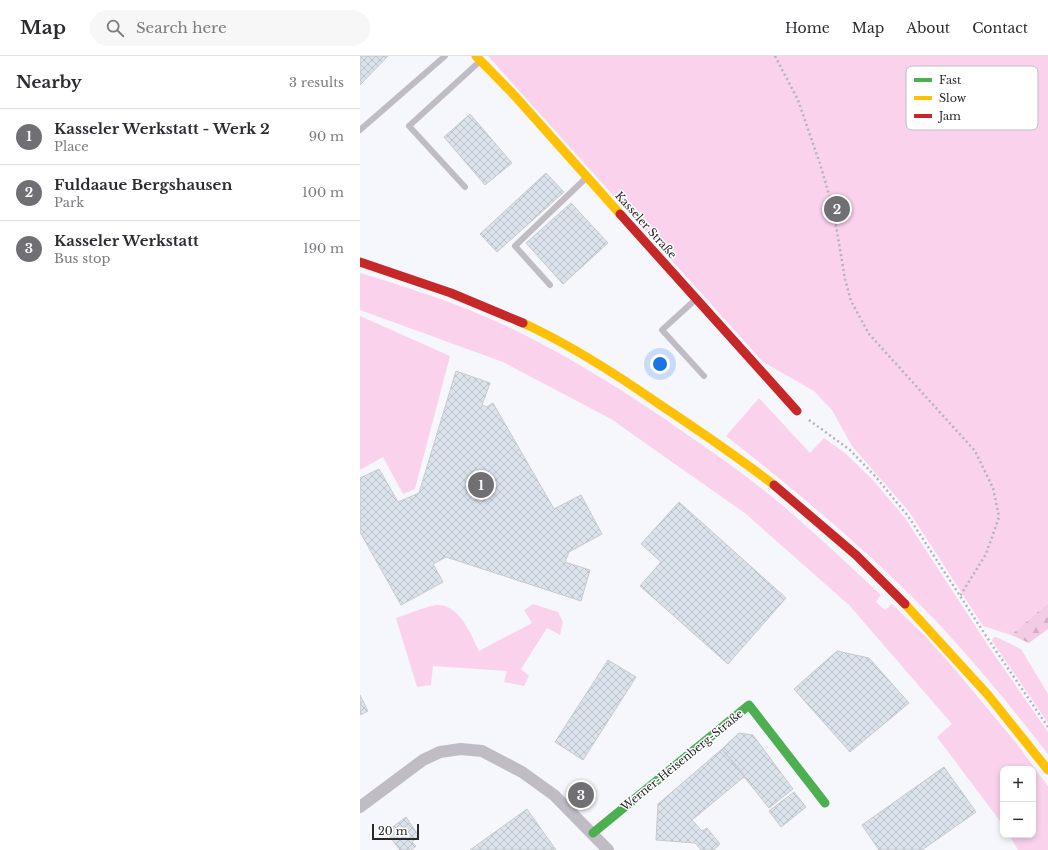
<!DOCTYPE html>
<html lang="en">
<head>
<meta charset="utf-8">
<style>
	:root { --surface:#fff; --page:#f7f7f7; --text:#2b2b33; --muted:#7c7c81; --line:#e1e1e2; --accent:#707074 }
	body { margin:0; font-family:"Libre Baskerville",serif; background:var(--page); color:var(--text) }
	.controls { position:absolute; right:12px; bottom:12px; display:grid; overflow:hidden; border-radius:8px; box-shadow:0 2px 6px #0003 }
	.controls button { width:36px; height:36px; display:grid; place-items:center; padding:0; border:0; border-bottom:1px solid var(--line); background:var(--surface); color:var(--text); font:20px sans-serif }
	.scale { position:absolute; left:12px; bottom:10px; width:47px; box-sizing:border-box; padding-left:4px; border:2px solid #28282b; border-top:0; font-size:11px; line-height:14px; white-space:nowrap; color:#28282b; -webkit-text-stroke:3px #fff; paint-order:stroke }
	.you { position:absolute; left:300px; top:308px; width:14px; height:14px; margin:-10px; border:3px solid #fff; border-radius:50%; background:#1a73e8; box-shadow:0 0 0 6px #1a73e833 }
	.badge { display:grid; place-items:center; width:26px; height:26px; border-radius:50%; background:var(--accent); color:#fff; font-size:13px; font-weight:700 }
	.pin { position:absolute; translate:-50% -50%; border:2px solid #fff; box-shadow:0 1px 4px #0006 }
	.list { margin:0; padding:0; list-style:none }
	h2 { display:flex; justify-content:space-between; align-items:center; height:52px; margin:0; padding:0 16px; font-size:17px }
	h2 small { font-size:13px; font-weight:400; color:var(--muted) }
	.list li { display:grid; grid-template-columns:26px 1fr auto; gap:12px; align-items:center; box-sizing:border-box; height:56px; padding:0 16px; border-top:1px solid var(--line) }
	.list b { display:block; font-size:15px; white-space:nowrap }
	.list p { margin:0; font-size:13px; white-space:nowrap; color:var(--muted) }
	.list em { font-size:13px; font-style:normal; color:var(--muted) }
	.icon { flex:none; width:22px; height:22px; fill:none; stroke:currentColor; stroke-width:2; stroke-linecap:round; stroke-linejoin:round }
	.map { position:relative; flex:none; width:688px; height:794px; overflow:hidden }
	header { display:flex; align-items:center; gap:24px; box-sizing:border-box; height:56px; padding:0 20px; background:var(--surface); border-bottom:1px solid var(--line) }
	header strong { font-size:19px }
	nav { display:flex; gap:22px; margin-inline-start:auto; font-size:14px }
	.search { width:280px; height:36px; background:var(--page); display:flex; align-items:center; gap:10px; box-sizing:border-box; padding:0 14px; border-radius:22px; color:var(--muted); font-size:15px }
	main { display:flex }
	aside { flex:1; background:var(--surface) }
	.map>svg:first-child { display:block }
	.green { fill:#fad2ec }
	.forest { fill:url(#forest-firs) }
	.building { fill:url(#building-cross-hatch); stroke:#c8cacd }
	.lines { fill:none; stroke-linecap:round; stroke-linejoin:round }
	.path { stroke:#b5b2b8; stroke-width:2.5; stroke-dasharray:2 3; stroke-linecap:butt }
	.lane { stroke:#c0bcc5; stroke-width:6 }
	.street { stroke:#c0bcc5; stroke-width:12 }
	.fast { stroke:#4caf50; stroke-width:9 }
	.slow { stroke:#ffc107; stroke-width:9 }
	.jam { stroke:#c62828; stroke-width:9 }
	.labels { text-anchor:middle; stroke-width:3; stroke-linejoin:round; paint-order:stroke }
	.street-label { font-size:11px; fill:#28282b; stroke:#fff }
	.key { fill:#fff; stroke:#bebebf; stroke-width:1 }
	.key-label { font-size:11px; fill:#28282b }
</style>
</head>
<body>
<header>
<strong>Map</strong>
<div class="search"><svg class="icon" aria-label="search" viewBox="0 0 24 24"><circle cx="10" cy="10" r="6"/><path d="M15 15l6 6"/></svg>Search here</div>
<nav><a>Home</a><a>Map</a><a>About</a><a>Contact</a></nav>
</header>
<main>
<aside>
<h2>Nearby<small>3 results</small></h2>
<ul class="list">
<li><span class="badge">1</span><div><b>Kasseler Werkstatt - Werk 2</b><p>Place</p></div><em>90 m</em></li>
<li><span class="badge">2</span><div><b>Fuldaaue Bergshausen</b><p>Park</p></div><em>100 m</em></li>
<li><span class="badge">3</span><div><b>Kasseler Werkstatt</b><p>Bus stop</p></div><em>190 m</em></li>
</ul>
</aside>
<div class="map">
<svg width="688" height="794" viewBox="0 0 688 794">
	<defs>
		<pattern id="forest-firs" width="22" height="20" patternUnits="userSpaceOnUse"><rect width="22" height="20" fill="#f4cbe5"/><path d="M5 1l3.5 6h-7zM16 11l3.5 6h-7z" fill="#d1aec5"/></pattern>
		<pattern id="building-cross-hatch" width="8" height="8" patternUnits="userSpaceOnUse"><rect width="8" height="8" fill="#dae2eb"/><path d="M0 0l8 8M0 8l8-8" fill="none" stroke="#bbc2ca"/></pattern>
	</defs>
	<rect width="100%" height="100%" fill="#f6f7fc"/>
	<path class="green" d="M128,0H688V547L651,579L623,570L550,457L492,390L472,354L454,335L403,306Z
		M0,217C48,231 95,247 140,267C196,293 248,325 299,359C339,387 380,414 417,445C453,475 487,507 521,539L516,546L525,554L532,548L564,579L592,610L657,688L688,730V794H658L649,779H673V713H643V769L577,681L592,668L489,549L386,458L251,363L143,306L0,254Z
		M0,260L90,300L55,433L43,438L23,401L0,414Z
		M399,342L450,397L464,382L485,397L513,424L545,462L629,591L688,676V698C653,653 616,608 577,566C512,498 440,438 366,380Z
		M173,548L198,556L203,566L200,579L187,572L161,613L169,620L164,630L144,626L147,615L73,610L71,629L57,631L36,562C46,559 69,549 78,549C100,549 111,579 119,595L172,567L164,554Z
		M636,581L661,593L688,638V667L632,585L633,582Z"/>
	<path class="forest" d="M688,547V573L669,587L651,579Z"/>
	<path class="building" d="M0,0H28L0,29Z
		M110,58L152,107L125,129L84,81Z
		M186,117L204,136L137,196L120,178Z
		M211,147L248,187L203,228L166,187Z
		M96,315L130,327L122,349L127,351L133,347L194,453L221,439L242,478L209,496L205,506L230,514L221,545L86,501L73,508L83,526L41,549L0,476V422L19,413L38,446L59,437Z
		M319,446L426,542L368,608L280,530L301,506L281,488Z
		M477,595L509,602L549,647L490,696L434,633Z
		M248,604L276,621L223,704L195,686Z
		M0,639L8,655L0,659Z
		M379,677L393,679L433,733L409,752L362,693Z
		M362,693L385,720L332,764L342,775L347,772L360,788L354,794H341L335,787L296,784L298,748Z
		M584,711L616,756L562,794H519L502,769Z
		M434,736L446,751L421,771L409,755Z
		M167,753L196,794H110Z
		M46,761L59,780L52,786L56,790L51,794H40L26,776Z"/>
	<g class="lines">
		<path class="path" d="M415,0L438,44L460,108L473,152L485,223L491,245L509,278L615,395L633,432L639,461L626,498L600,540
			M449,364L490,394L515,420L548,460L632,589L688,671"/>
		<path class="lane" d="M0,74L85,0
			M105,131L49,70L119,6
			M190,229L155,190L226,122
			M335,244L302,274L344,320"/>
		<path class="street" d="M0,751L63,704L80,696L101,693L122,695L162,716L194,739L248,794"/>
		<path class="fast" d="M233,777L389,649L465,747"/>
		<path class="slow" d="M116,0L154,39L260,158
			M163,267C211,289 256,318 299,348C338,374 377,400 414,429
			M545,548L628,639L688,714"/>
		<path class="jam" d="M260,158L437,355
			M0,206L91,237L163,267
			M414,429L496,499L545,548"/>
	</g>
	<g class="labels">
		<g class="street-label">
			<text transform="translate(286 169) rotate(48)" y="4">Kasseler Straße</text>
			<text transform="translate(322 704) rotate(-39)" y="4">Werner-Heisenberg-Straße</text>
		</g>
	</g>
	<rect x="546" y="10" width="132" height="64" rx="6" class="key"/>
	<rect x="554" y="22" width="18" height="4" fill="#4caf50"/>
	<rect x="554" y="40" width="18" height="4" fill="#ffc107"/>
	<rect x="554" y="58" width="18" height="4" fill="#c62828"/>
	<g class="key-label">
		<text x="579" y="28">Fast</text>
		<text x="579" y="46">Slow</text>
		<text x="579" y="64">Jam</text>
	</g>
</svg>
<div class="controls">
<button>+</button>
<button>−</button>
</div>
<div class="scale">20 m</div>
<div class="you"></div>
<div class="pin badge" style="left:121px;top:429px">1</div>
<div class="pin badge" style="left:477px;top:153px">2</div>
<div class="pin badge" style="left:221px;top:739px">3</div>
</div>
</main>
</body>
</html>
